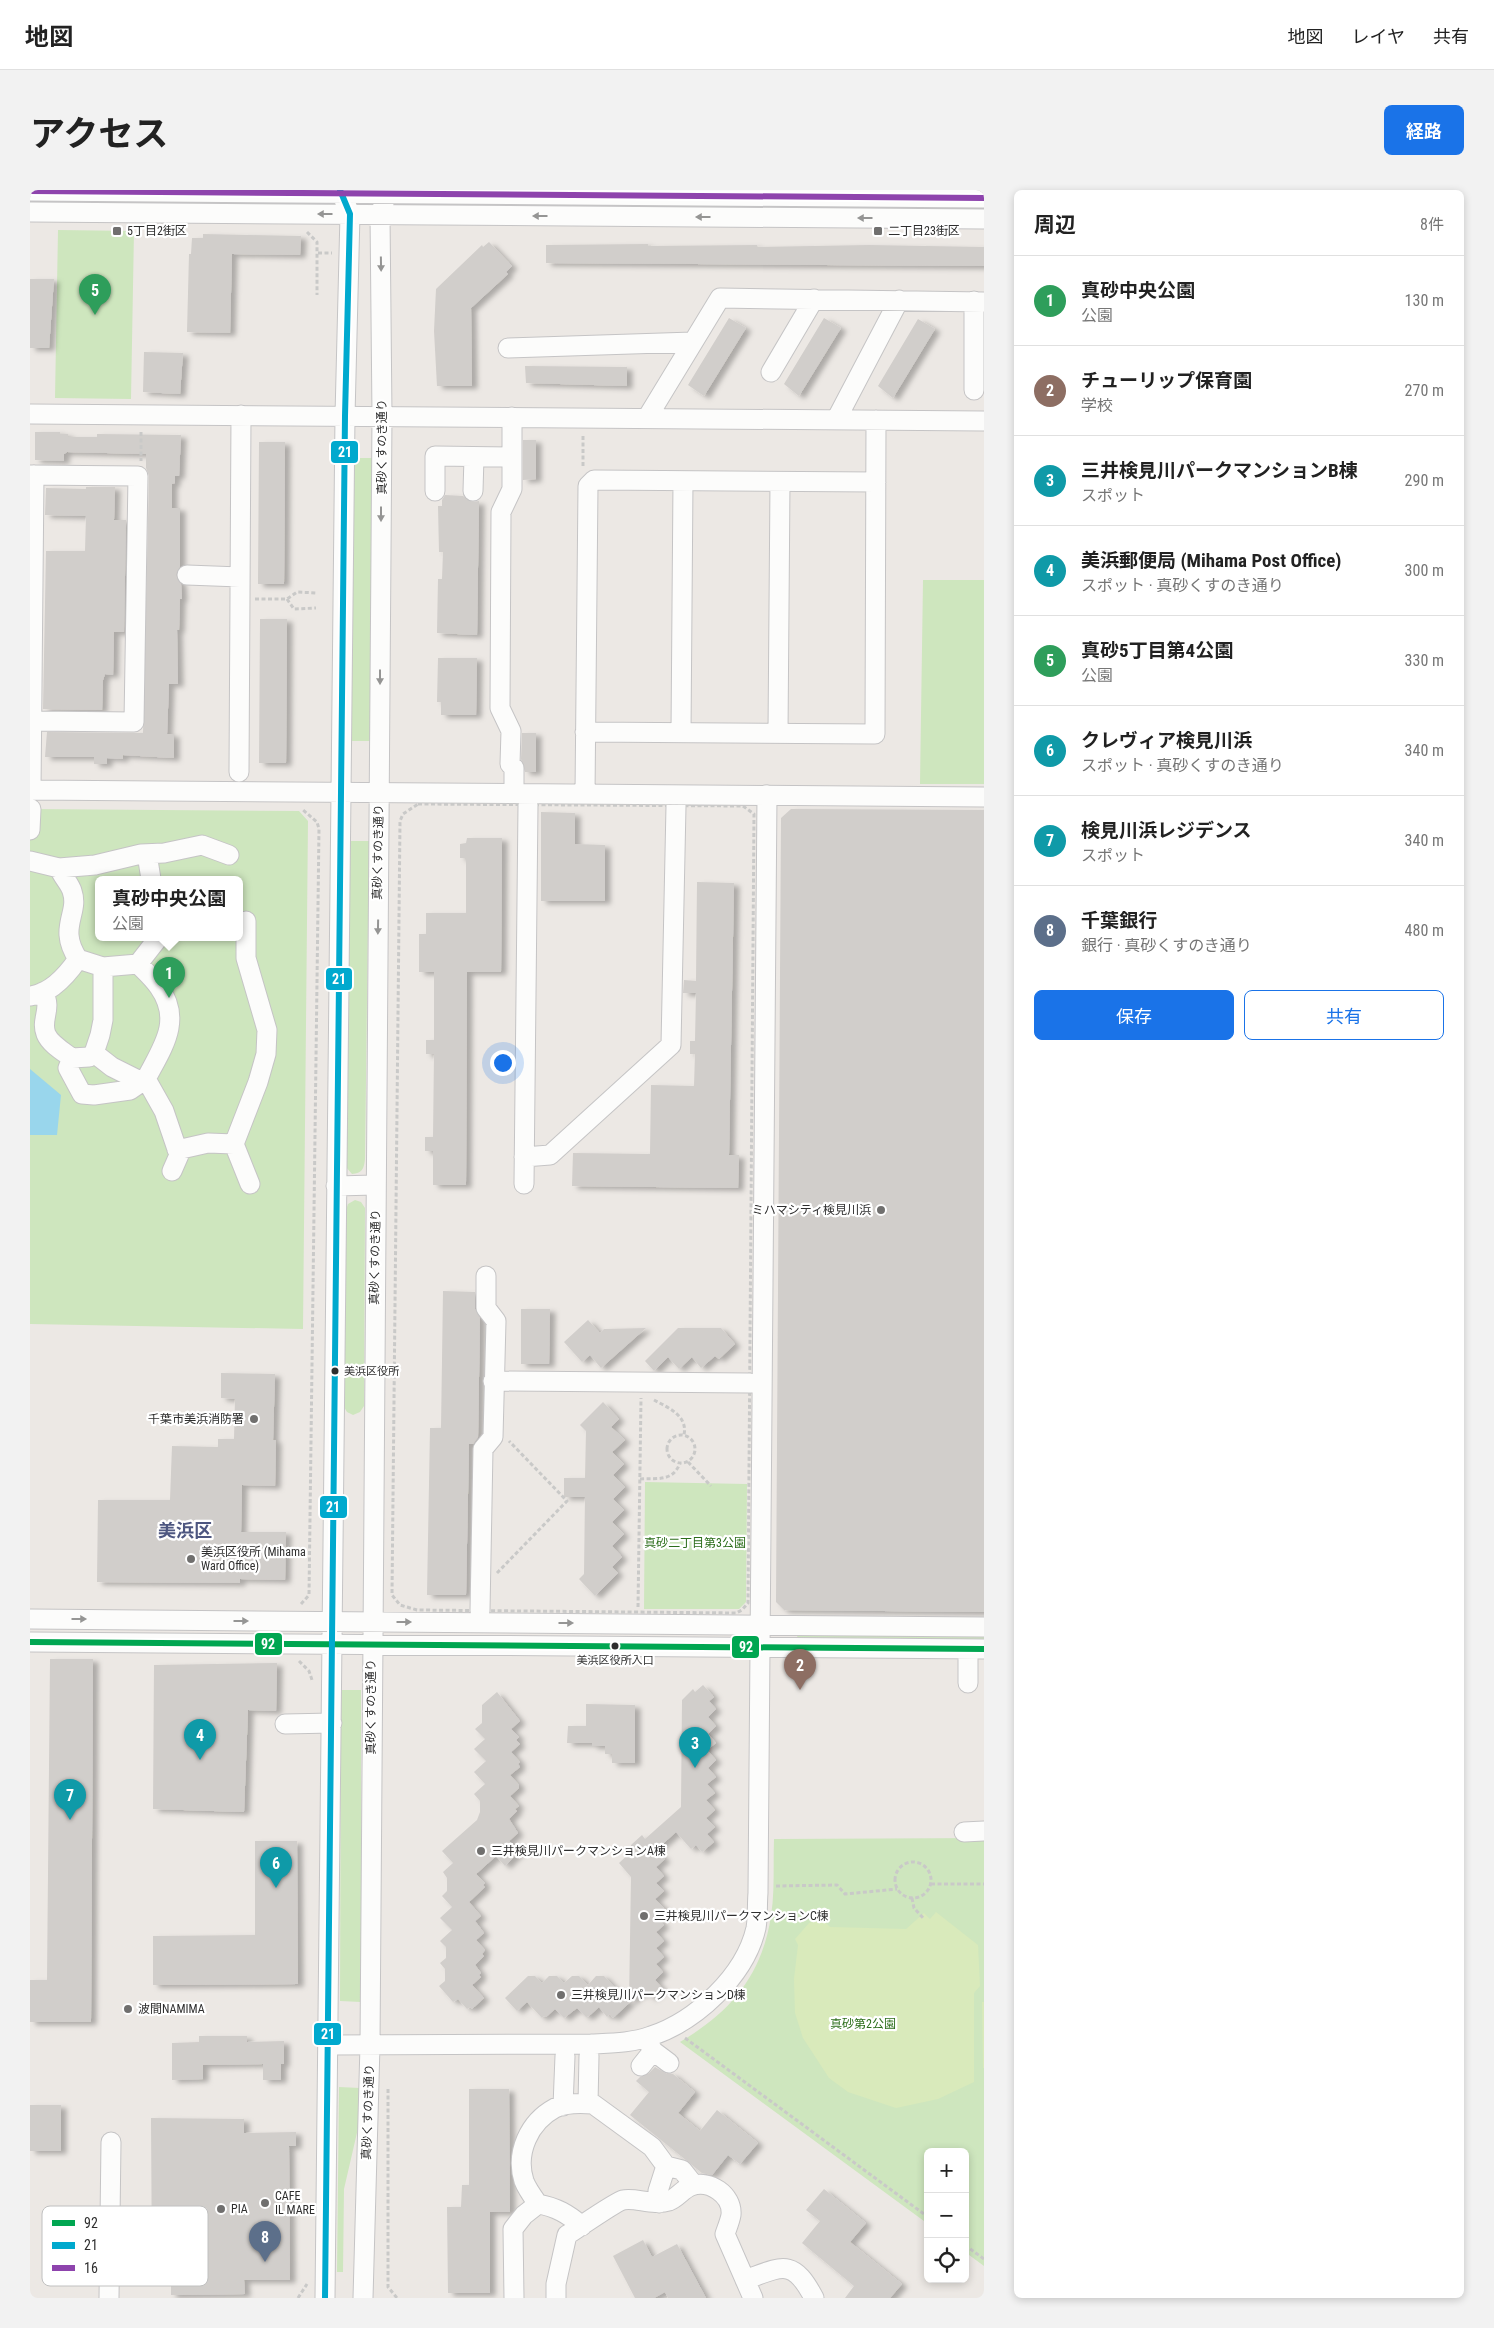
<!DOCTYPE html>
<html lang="ja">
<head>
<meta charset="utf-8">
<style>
	:root { --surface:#fff; --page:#f2f2f2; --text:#222; --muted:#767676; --line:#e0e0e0; --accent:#1a73e8 }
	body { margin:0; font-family:"Roboto Condensed","Noto Sans JP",sans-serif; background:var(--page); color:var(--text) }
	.controls { position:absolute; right:15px; bottom:15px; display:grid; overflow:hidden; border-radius:8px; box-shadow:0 2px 8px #0003 }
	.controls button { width:45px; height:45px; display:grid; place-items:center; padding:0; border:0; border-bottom:1px solid var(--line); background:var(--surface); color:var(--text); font:25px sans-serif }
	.you { position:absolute; left:472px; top:872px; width:18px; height:18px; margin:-12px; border:4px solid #fff; border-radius:50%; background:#1a73e8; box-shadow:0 0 0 8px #1a73e833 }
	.badge { display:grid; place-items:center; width:32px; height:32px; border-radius:50%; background:var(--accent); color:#fff; font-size:16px; font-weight:700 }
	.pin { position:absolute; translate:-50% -41px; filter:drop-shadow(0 1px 2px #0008) }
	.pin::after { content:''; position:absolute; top:26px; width:18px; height:15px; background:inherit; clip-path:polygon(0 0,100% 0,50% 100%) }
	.popup { position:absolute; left:65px; top:686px; width:148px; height:65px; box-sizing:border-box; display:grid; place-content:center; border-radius:8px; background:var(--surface); filter:drop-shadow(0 1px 4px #0005); font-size:16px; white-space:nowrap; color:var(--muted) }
	.popup b { font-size:19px; color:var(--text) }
	.popup::after { content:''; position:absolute; left:50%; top:100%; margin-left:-10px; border:10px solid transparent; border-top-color:var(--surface) }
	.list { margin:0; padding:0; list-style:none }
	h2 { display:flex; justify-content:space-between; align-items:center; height:65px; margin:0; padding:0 20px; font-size:21px }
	h2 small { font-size:16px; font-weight:400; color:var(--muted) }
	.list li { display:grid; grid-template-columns:32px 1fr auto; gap:15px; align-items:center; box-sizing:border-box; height:90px; padding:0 20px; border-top:1px solid var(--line) }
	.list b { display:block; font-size:19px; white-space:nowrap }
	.list p { margin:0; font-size:16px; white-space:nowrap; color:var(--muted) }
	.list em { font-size:16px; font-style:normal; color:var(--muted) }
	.actions { display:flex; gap:10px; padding:15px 20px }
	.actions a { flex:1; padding:11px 0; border:1px solid var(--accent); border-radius:8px; text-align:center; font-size:18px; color:var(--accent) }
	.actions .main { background:var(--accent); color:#fff }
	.icon { flex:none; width:28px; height:28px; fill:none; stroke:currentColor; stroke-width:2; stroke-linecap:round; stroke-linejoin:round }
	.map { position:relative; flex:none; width:954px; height:2108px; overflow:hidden; border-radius:8px }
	header { display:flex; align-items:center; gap:30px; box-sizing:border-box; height:70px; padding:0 25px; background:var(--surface); border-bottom:1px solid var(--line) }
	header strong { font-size:24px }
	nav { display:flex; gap:28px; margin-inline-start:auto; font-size:18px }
	.intro { display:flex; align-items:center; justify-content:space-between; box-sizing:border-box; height:120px; padding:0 30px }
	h1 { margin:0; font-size:35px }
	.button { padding:12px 22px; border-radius:8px; background:var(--accent); color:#fff; font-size:18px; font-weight:700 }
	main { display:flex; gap:30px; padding:0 30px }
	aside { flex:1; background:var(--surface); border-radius:8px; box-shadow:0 2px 8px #0003 }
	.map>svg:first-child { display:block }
	.green { fill:#cee6be; fill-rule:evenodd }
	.pitch { fill:#d9eabb }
	.water { fill:#99d6ec }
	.building { fill:#d1cecb; filter:url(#shadow) }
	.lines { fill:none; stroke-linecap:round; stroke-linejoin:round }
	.minor-casing { stroke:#c5c4c5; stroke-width:21 }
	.path { stroke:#c9c9c8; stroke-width:3; stroke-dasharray:4 2.5; stroke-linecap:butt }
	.minor { stroke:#fcfcfb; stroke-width:19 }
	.bus-1-casing { stroke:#fff; stroke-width:10 }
	.bus-2-casing { stroke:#fff; stroke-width:10 }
	.bus-3-casing { stroke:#fff; stroke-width:10 }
	.bus-1 { stroke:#00a651; stroke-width:6 }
	.bus-2 { stroke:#00a9ce; stroke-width:6 }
	.bus-3 { stroke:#8e44ad; stroke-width:6 }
	.oneway { fill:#959594 }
	.poi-dot { fill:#706f6e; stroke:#fff; stroke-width:2 }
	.bus-dot { fill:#2e2e2e; stroke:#fff; stroke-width:2 }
	.labels { text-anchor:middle; stroke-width:4.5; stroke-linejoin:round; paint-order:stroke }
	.bus-label { font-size:11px; fill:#2e2e2e; stroke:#fff; text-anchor:start }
	.poi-label { font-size:12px; fill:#2e2e2e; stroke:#fff; text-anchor:start }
	.street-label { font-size:12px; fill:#2e2e2e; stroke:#fff }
	.park-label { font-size:12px; fill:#2c6e1b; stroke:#fff }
	.district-label { font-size:18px; font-weight:bold; fill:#4d5680; stroke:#fff }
	.key { fill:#fff; stroke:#c0c0c0; stroke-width:1 }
	.key-label { font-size:14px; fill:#2e2e2e }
	.line-badge { stroke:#fff; stroke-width:2 }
	.badge-label { font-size:14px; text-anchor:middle; font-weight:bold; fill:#fff }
</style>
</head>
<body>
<header>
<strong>地図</strong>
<nav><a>地図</a><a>レイヤ</a><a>共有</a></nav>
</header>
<div class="intro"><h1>アクセス</h1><a class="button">経路</a></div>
<main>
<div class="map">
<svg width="954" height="2108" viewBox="0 0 954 2108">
	<defs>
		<filter id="shadow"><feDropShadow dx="5.5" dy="3" stdDeviation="2.5" flood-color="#0004"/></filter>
	</defs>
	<rect width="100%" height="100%" fill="#ece8e4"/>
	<path class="green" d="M28,40L104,41L101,209L25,208Z
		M323,268H343L340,551H320Z
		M893,390H954V594H890Z
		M0,619L269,621L278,631L273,1139L0,1134ZM69,689H209V747H69Z
		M319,651H339L335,969C334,979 332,983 322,984L316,977V969Z
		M325,1010L331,1012L335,1018L334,1216L330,1222L323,1225L317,1222L314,1217L316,1020L318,1014Z
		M615,1292L717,1294L716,1412L709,1419H614Z
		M769,1444L954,1446V1450L769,1449L767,1447Z
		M311,1500H331V1812L310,1811Z
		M954,1648V2076L935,2062V1962H898V2034L650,1852C701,1822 732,1785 741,1726C745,1701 743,1674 744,1649Z
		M309,1897L330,1898L329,1934L314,1999L313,2082H307Z"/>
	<path class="pitch" d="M906,1722L948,1755L950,1796L944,1803V1892L908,1909L866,1918L818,1902L799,1888L773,1848L765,1823L764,1789L768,1755L765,1749L779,1733L792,1729L800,1737L876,1739L894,1723L900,1729Z
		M952,1812H954V1878H953Z"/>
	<path class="water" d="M0,879L31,905L27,945H0Z"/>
	<path class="building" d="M173,44L271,46L270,65L202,64L200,143L157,142L159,64H161L162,48H173Z
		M459,52L482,76L476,82L478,84L441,118L442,196H407L404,141L406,99L452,55L453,57Z
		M618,54V56L727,55V57L839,55L954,57V76L516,73V55Z
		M0,89H24L19,158H0Z
		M699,128L716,138L674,206L658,195Z
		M794,128L811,138L769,206L754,194Z
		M888,129L905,139L863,208L848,196Z
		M114,162L153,163L150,204L113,202Z
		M495,176L597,177V196L496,193Z
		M5,242H30V244H38V247H67V244L151,245L149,286H145V293L142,294V318H150V376L146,385L151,394L152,409H150L149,440H147L148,494H139L137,544H144V568L93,565V569L77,568V574H64V567H15L17,542L113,543L119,286L116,278V264L37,262L34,264V271L5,270Z
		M493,250H506V289L493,290Z
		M229,252H255L254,394H228Z
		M56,297H85L84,330H96L94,442H84L83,485L75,484L73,490L72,520L13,519L16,361H55L56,326L15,325L16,298L56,299Z
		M415,305L433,306L442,312L449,311L447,445L407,443L408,389H412L413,362H409L408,316H412V310Z
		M230,429H257L256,573H229Z
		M408,468H447L446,525H411V512H407Z
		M492,543H506V582H495L491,569Z
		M761,619L954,620V1422L754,1420L746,1412L751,628Z
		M511,622L545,623V654L575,655V711H511Z
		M437,648H472L471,782H437L436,995H403V961H395V947H403L404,864H396V850H404V782H389V744H396V723H436V668H430V654L436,653Z
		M667,692L704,693L699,965H709L708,998L542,996L543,963L620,964L621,895L664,896L665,864H660V851H665L666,803H653L654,790L666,791Z
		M413,1101L445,1102V1119L450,1128L448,1247L443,1254H439L436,1405H397L400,1238H411Z
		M491,1119H520L519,1174H491Z
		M558,1130L570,1143L574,1139L616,1138L571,1178L560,1165L552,1172L534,1152Z
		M648,1138H691L705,1154L689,1169L685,1166L671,1178L662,1167L649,1179L638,1167L624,1181L615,1171Z
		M191,1183L245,1184L243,1250H246L245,1296L212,1295L211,1342H256L255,1390L210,1389V1393L67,1392L68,1310H140L142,1256L188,1257V1249H204L205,1209L191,1208Z
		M573,1212L589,1229L581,1237L595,1250L582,1262L594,1274L583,1285L595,1297L583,1309L594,1320L582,1332L594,1344L582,1356L592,1367L582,1377L588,1383L565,1406L549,1389L554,1384L555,1307H534V1288H555L556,1241L550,1235Z
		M20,1469H63L61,1832H0V1790H17Z
		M247,1473L246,1521L218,1520L214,1622L123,1619L124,1475Z
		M673,1495L684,1507L679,1511L686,1519L678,1527L686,1536L678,1544L686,1553L677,1560L686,1570L678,1578L686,1587L677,1594L685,1603L676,1610L685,1620L676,1628L685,1637L677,1644L684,1652L672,1662L666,1655L661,1659L646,1642L626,1660L635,1669L626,1677L634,1686L626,1693L634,1701L625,1709L634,1718L626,1726L634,1735L626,1742L634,1751L626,1758L634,1767L626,1774L633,1782L625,1790L632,1798L621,1808L615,1801L612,1805L610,1803L583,1828L580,1824L577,1827L569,1817L559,1826L556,1827L547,1818L534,1828L525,1819L516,1827L514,1826L512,1828L497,1812L487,1821L475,1808L498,1786H505L512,1793L519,1786H527L534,1793L542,1786H549L558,1795L566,1786H574L599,1813L601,1687L589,1673L601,1662V1655L612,1645L615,1649L651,1617L652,1510L663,1499L665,1502Z
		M467,1502L490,1531L481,1539L489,1547L486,1550L490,1554L481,1562L490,1572L488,1574L490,1577L480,1585L489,1595V1598L480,1606L489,1616L485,1619L487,1621L479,1629L488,1643L479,1651L489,1662L475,1676L466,1666L446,1684L455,1693L453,1695L455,1697L439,1712L451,1726L445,1731L454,1743L446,1750L455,1760L452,1764L454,1766L445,1775L451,1783L449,1785L451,1787L442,1795L454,1808L442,1819L440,1817L437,1819L428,1809L423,1812L409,1796L415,1791V1779L410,1773L416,1768V1757L410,1751L422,1740L410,1728L422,1717L412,1706L417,1701V1688L413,1682L423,1673L412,1661L447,1630L450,1622V1611L444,1604L455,1594L444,1582L456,1571L444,1559L455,1549L445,1539L452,1533V1515Z
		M556,1514L605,1515V1573H582V1564H575V1556H562V1553H537L538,1536H556Z
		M225,1651H267L268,1794L123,1795V1746L225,1745Z
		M169,1846H217V1852L254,1851V1874H251V1890H233V1874L173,1875V1889L142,1890V1853L169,1852Z
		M625,1877L637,1884H643L665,1902L648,1923L670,1941L687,1920L728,1953L710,1974L698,1965L682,1985L672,1983L600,1925L619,1902L606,1891L610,1887L619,1883Z
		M439,1899H479L480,2022H460V2103H418L417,2017H431L432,1995H439Z
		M0,1915H31V1961H0Z
		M121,1928L214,1929V1943L266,1942V1956H259L260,2090H214L215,2104L141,2105V2083H122Z
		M794,1999L836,2033L820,2052L872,2094L860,2108H815L824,2096L772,2053L790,2031L776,2020Z
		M613,2050L622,2067L647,2054L676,2108H638L635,2102L624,2108H605L583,2066Z"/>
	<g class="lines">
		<defs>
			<path id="minor" d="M0,1L954,8
				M0,22L954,29
				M944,111V200
				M478,158L663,152
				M741,182L784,109
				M0,224L954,231
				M482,227V299L471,322L470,518L481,541L480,574L484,578V603
				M617,228L690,108L954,112
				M806,230L869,110
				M0,285L108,286L104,532L2,531
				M405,301V266L482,267
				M443,301L444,267
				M157,385L210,387
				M555,542L845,544L846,230
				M651,543L653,291
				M748,543L750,292
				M209,582L211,225
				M0,600L954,607
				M1,600L4,285
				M555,604L558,296L564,290L846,292
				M0,640L1,619
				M117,664L121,689
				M0,671L29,678L65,675L111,664L134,663L172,655L199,665
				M29,678C32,686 40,694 42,701C50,724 27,737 48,769L73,777L108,774L129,747
				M216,731V768L237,840L236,864L228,892L204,954L220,994
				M108,774C115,781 123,788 129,797C153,831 132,858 116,889L134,921L149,965L142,981
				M13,802C23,819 10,829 16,844C20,854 34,862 42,868L38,878L52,904L64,905L100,900L116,889
				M0,806C20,804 37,785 48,769
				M64,863L82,877L110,891
				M42,868L59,867L64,863L70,845L73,830V777
				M147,960L178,953L204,954
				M494,967L520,965L641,855L646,616
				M494,994L498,615
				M306,996L345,995
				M463,1191L720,1193
				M450,1421L453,1259L463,1247L466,1131L456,1118V1086
				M0,1429L954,1437
				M0,1452L954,1459
				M938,1493V1459
				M255,1534L302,1533
				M934,1642L954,1641
				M616,1848L623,1861L639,1873
				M300,1855L561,1854C581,1853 602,1853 621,1846C666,1831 715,1786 726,1738C728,1727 727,1714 728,1703L737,605
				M611,1876L623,1861
				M558,1914L559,1866
				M533,1916L535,1866
				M636,1976L652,1980L664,1995
				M508,2014C503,2007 497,1999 494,1991C485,1963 499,1932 525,1918C535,1913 551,1913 563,1914L622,1957L636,1976L628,2001L629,2013
				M715,2090C753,2076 763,2068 784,2108
				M79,2108L81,1952
				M295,2108L315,226L320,24L310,0
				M333,2108L340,1855L352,226L350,25L358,0
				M484,2108L483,2039L494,2025L508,2014C526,2017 538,2024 552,2036
				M526,2108V2094L537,2045C547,2039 585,2012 593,2010C605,2007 623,2016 639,2011C647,2008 653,1999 661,1996C679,1989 703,2005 701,2025C700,2031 697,2038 695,2044L723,2108"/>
		</defs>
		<use href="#minor" class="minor-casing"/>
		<path class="path" d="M277,42L287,52V105
			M288,63H302
			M111,242V271
			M553,246V277
			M225,409H257L267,402L286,403
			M257,409L264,419L286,418
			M388,614L713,616L724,624L718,1413L712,1420L706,1423L387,1420L370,1415L362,1405L370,631L373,624Z
			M624,1210C639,1218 658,1226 654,1245
			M637 1259a14 14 0 1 1 28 0a14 14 0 1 1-28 0Z
			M658,1272L681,1296
			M610,1289C627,1288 643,1292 650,1273
			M467,1383L537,1311L479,1251
			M271,1414L279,1405L289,639L287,632L273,620
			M608,1417L611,1208
			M269,1471L279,1481L282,1490
			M865 1690a18 18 0 1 1 36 0a18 18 0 1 1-36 0Z
			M901,1694H954
			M746,1696L807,1695L815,1704L867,1699
			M882,1708L884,1718L894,1729
			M655,1848L898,2027
			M358,1899V2097L367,2108
			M935,2055L954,2069
			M268,2108L277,2094"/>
		<use href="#minor" class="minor"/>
		<defs>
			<path id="bus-1" d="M0,1452L954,1459"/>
			<path id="bus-2" d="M295,2108L315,226L320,24L310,0"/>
			<path id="bus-3" d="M0,1L954,8"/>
		</defs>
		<use href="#bus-1" class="bus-1-casing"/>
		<use href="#bus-2" class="bus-2-casing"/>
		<use href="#bus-3" class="bus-3-casing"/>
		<use href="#bus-1" class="bus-1"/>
		<use href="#bus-2" class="bus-2"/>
		<use href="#bus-3" class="bus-3"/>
	</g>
	<defs><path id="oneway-solid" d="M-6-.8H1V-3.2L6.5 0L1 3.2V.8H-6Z" transform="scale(1.25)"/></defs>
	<g class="oneway">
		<use href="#oneway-solid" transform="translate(295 24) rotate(-180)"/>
		<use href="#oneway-solid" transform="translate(510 26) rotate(-180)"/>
		<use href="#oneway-solid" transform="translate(673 27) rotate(-180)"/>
		<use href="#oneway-solid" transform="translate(835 28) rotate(-180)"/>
		<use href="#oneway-solid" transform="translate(351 74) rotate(89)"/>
		<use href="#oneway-solid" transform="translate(351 324) rotate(90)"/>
		<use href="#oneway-solid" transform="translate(350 487) rotate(90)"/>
		<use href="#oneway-solid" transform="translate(348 737) rotate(91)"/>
		<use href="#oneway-solid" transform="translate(49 1429)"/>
		<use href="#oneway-solid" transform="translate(211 1431)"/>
		<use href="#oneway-solid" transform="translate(374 1432)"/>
		<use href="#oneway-solid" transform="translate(536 1433)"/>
	</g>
	<g class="poi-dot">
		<rect x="82" y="36" width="10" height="10" rx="2.5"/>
		<rect x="843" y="36" width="10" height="10" rx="2.5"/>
		<circle cx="851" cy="1020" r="5"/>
		<circle cx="224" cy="1229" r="5"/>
		<circle cx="161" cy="1369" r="5"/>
		<circle cx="451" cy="1661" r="5"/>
		<circle cx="614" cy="1726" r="5"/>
		<circle cx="531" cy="1805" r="5"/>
		<circle cx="98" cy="1819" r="5"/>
		<circle cx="235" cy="2013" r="5"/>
		<circle cx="191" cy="2019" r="5"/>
	</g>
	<g class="bus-dot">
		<circle cx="305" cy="1181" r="4.5"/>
		<circle cx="585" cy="1456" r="4.5"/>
	</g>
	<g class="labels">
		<g class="bus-label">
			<text x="314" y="1185">美浜区役所</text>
			<text x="585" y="1474" text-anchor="middle">美浜区役所入口</text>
		</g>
		<g class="poi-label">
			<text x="97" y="45">5丁目2街区</text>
			<text x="858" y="45">二丁目23街区</text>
			<text x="841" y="1024" text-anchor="end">ミハマシティ検見川浜</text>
			<text x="214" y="1233" text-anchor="end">千葉市美浜消防署</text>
			<text x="171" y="1366">美浜区役所 (Mihama<tspan x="171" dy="14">Ward Office)</tspan></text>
			<text x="461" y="1665">三井検見川パークマンションA棟</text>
			<text x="624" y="1730">三井検見川パークマンションC棟</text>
			<text x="541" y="1809">三井検見川パークマンションD棟</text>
			<text x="108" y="1823">波間NAMIMA</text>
			<text x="245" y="2010">CAFE<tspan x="245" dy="14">IL MARE</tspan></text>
			<text x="201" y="2023">PIA</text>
		</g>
		<g class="street-label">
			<text transform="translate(352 257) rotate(-90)" y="4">真砂くすのき通り</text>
			<text transform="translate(348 662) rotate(-89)" y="4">真砂くすのき通り</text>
			<text transform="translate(345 1067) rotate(-89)" y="4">真砂くすのき通り</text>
			<text transform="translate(341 1517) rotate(-90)" y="4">真砂くすのき通り</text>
			<text transform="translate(338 1922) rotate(-88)" y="4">真砂くすのき通り</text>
		</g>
		<g class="park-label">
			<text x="665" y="1357">真砂二丁目第3公園</text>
			<text x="833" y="1838">真砂第2公園</text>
		</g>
		<g class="district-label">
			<text x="155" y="1347">美浜区</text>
		</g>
	</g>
	<rect x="12" y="2016" width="166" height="80" rx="8" class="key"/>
	<rect x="22" y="2030" width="23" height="6" fill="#00a651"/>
	<rect x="22" y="2052" width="23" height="7" fill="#00a9ce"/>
	<rect x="22" y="2075" width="23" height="6" fill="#8e44ad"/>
	<g class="key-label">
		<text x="54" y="2038">92</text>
		<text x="54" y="2060">21</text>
		<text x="54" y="2083">16</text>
	</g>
	<g class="line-badge">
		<rect x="300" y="250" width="29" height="24" rx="5" fill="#00a9ce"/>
		<rect x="295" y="777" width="28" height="24" rx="5" fill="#00a9ce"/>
		<rect x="289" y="1305" width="29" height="24" rx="5" fill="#00a9ce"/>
		<rect x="224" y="1442" width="29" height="24" rx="5" fill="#00a651"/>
		<rect x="701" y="1445" width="29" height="24" rx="5" fill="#00a651"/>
		<rect x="283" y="1832" width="29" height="24" rx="5" fill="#00a9ce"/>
	</g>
	<g class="badge-label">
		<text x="315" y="267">21</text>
		<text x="309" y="794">21</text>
		<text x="303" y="1322">21</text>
		<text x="238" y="1459">92</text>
		<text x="716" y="1462">92</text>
		<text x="298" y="1849">21</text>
	</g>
</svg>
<div class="controls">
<button>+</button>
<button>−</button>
<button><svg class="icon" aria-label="locate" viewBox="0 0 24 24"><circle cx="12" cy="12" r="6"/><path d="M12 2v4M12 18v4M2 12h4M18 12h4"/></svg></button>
</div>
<div class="you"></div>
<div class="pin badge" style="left:139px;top:808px;background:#2e9e5b">1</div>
<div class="popup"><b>真砂中央公園</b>公園</div>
<div class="pin badge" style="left:770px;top:1500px;background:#8d6e63">2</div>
<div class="pin badge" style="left:665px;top:1578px;background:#0f9aa8">3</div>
<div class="pin badge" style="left:170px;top:1570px;background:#0f9aa8">4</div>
<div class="pin badge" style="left:65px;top:125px;background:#2e9e5b">5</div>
<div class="pin badge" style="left:246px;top:1698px;background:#0f9aa8">6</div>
<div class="pin badge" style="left:40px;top:1630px;background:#0f9aa8">7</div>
<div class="pin badge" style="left:235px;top:2072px;background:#5c6f8a">8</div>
</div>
<aside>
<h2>周辺<small>8件</small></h2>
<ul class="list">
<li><span class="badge" style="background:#2e9e5b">1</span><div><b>真砂中央公園</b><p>公園</p></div><em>130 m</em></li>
<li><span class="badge" style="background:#8d6e63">2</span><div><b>チューリップ保育園</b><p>学校</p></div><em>270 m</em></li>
<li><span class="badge" style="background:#0f9aa8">3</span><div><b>三井検見川パークマンションB棟</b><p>スポット</p></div><em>290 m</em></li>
<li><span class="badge" style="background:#0f9aa8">4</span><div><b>美浜郵便局 (Mihama Post Office)</b><p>スポット · 真砂くすのき通り</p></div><em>300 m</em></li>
<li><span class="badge" style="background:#2e9e5b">5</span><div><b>真砂5丁目第4公園</b><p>公園</p></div><em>330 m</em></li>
<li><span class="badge" style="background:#0f9aa8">6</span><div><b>クレヴィア検見川浜</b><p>スポット · 真砂くすのき通り</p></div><em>340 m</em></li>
<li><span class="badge" style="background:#0f9aa8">7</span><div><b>検見川浜レジデンス</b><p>スポット</p></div><em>340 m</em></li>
<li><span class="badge" style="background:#5c6f8a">8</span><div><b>千葉銀行</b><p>銀行 · 真砂くすのき通り</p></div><em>480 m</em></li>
</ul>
<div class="actions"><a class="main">保存</a><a>共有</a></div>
</aside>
</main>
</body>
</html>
